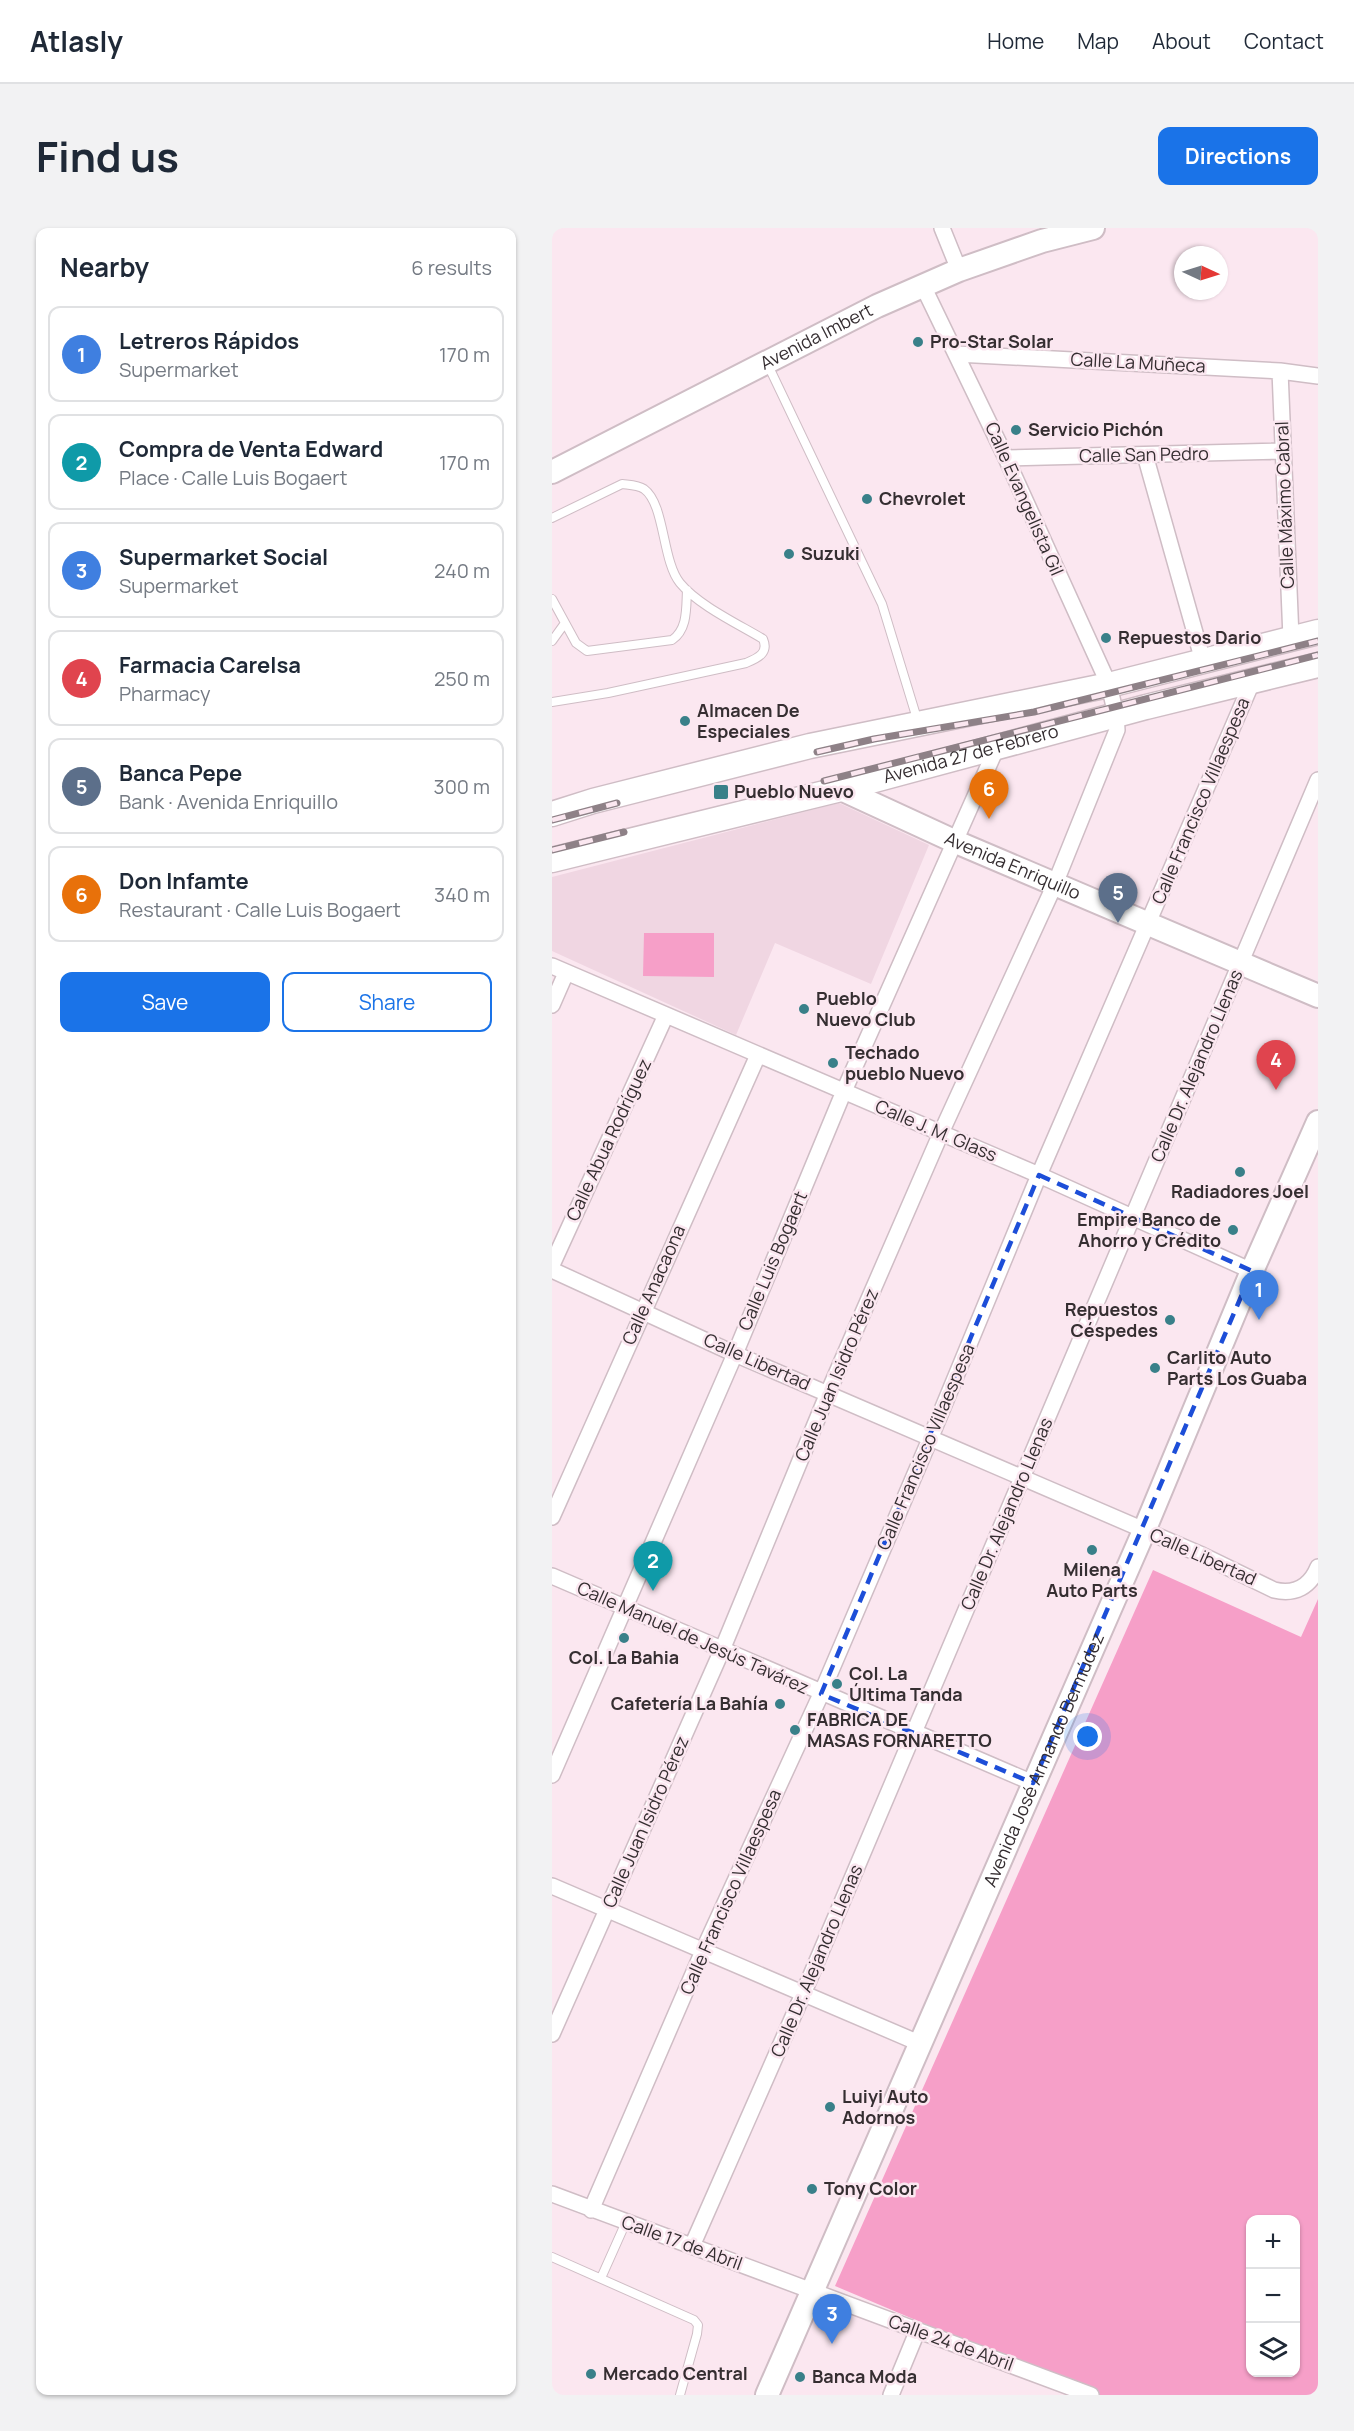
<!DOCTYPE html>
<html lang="en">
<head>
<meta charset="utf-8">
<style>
	:root { --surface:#fff; --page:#f2f2f3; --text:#1f2937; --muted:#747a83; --line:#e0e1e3; --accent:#1a73e8 }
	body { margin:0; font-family:Manrope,sans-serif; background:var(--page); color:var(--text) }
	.controls { position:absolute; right:18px; bottom:18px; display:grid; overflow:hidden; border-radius:12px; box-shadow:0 2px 4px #0004 }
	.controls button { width:54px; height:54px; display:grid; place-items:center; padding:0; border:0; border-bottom:2px solid var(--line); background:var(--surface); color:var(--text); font:30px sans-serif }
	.compass { position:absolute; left:622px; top:18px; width:54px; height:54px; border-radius:50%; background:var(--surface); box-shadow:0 2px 4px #0004; rotate:94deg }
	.you { position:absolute; left:536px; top:1509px; width:21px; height:21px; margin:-15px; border:4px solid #fff; border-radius:50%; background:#1a73e8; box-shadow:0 0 0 9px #1a73e833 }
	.badge { display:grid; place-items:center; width:39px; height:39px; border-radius:50%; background:var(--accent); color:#fff; font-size:20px; font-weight:700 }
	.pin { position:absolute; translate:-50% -50px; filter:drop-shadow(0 2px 3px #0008) }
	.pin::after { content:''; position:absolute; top:32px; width:21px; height:18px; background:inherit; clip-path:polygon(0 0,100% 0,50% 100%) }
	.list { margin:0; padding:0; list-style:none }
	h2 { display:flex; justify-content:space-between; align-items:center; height:78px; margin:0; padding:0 24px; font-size:26px }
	h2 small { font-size:20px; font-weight:400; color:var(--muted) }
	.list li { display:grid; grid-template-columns:39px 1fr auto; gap:18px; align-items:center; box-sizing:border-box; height:96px; margin:0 12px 12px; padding:0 12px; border:2px solid var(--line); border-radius:12px }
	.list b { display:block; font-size:22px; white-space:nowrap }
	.list p { margin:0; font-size:20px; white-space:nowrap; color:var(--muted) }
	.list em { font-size:20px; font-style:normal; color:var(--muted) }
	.actions { display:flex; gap:12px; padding:18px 24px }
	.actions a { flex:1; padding:14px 0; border:2px solid var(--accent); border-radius:12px; text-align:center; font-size:21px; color:var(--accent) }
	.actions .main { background:var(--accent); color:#fff }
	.icon { flex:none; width:33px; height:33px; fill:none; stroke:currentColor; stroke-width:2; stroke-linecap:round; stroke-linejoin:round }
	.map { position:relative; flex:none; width:766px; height:2167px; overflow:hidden; border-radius:12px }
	header { display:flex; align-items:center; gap:36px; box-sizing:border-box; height:84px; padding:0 30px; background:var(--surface); border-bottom:2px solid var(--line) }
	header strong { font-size:28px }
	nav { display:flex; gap:33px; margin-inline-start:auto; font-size:21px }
	.intro { display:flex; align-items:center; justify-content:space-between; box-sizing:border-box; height:144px; padding:0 36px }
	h1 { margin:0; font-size:42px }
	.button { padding:15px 27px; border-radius:12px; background:var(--accent); color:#fff; font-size:21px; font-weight:700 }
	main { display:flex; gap:36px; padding:0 36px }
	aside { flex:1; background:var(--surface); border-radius:12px; box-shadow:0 2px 4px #0004 }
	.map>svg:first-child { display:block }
	.built { fill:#f0d6e2 }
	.green { fill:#f69fc8; fill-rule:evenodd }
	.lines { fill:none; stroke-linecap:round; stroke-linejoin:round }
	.lane-casing { stroke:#cfbdc5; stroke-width:10 }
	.street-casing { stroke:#cfbdc5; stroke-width:18 }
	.secondary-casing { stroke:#cfbdc5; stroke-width:26 }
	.primary-casing { stroke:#cfbdc5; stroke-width:27 }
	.lane { stroke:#fff; stroke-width:8 }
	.street { stroke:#fff; stroke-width:15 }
	.secondary { stroke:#fff; stroke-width:22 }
	.primary { stroke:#fff; stroke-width:24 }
	.rail-casing { stroke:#8e8187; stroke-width:7 }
	.rail { stroke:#fbe7f0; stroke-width:4.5; stroke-dasharray:14; stroke-linecap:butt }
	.marked { fill:none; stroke:#1d4ed8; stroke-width:4.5; stroke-dasharray:12 8; stroke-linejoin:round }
	.poi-dot { fill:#398089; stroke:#fbe7f0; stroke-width:2 }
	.labels { text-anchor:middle; stroke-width:5; stroke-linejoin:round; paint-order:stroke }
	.street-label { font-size:18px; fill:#352e31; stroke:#fbe7f0 }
	.poi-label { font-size:18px; font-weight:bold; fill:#352e31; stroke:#fbe7f0; text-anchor:start }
</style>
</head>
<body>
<header>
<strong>Atlasly</strong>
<nav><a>Home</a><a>Map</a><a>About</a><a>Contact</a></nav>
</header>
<div class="intro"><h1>Find us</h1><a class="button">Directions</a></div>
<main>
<aside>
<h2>Nearby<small>6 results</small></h2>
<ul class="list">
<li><span class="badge" style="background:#3f7fe0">1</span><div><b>Letreros Rápidos</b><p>Supermarket</p></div><em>170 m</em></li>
<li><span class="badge" style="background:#0f9aa8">2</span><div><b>Compra de Venta Edward</b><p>Place · Calle Luis Bogaert</p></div><em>170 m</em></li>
<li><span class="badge" style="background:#3f7fe0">3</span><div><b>Supermarket Social</b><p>Supermarket</p></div><em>240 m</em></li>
<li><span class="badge" style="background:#e0444e">4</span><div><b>Farmacia Carelsa</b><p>Pharmacy</p></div><em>250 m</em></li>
<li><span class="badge" style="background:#5c6f8a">5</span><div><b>Banca Pepe</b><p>Bank · Avenida Enriquillo</p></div><em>300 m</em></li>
<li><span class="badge" style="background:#e8710a">6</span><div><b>Don Infamte</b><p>Restaurant · Calle Luis Bogaert</p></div><em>340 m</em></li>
</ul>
<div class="actions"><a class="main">Save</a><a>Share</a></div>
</aside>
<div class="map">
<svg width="766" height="2167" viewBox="0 0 766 2167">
	<rect width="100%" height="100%" fill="#fbe7f0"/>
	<path class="built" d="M287,575L377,617L319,756L223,715L184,807L0,723V649Z"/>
	<path class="green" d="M92,705H162V749L91,748Z
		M601,1342L749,1409L766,1371V2167H541L283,2058ZM698,1992H744V2144H698Z"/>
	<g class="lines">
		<defs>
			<path id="lane" d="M215,135L330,376L366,494
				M0,290L70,256C78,257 86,257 92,261C113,276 110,333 128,355C146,377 186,396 211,411C217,425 206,430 194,435L56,465L0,474
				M0,371L24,415L35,423L120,412C136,401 134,380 135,362
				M0,413L13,395
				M0,2029L142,2092L146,2097L145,2106L128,2167
				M49,2050L74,1994"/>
			<path id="street" d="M390,0L407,42
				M405,126L728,143L766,148
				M728,143L739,410
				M593,227L651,433
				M454,230L731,223
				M0,738L487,947L700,1043
				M0,777L14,745
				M0,1037L114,787
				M0,1042L183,1126L650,1327L722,1362C743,1367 758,1359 766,1339
				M0,1289L206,827
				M0,1348L481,1555
				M0,1547L183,1126L292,863L444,521
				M0,1658L367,1815
				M0,1806L170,1422L276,1165L389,905L503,656L565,502L564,487L557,457L454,230L371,58
				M0,1966L539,2167
				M39,1982L151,1723L269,1466L378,1211L487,947L701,452
				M140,2018L251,1766L766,552
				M339,2167L365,2104"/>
			<g id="secondary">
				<path id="s1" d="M0,244L325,78L407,42L490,13L541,0"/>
				<path id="s2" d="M289,561L404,614L766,768"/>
				<path id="s3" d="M215,2167L592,1303L700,1043L766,894"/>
			</g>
			<g id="primary">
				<path d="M0,586L41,573L258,518L557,457L766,404"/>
				<path id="s4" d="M0,632L289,561L594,479L766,437"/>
			</g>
		</defs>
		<use href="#lane" class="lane-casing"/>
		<use href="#street" class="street-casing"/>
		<use href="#secondary" class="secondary-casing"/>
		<use href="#primary" class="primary-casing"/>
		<use href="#lane" class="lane"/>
		<use href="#street" class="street"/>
		<use href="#secondary" class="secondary"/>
		<use href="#primary" class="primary"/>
		<defs>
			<path id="rail" d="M265,524L322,511L482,484L766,413
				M272,553L766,427
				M0,592L65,575
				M0,622L72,604"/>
		</defs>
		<use href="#rail" class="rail-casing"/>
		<use href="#rail" class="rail"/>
	</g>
	<path class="marked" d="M487,947L700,1043L481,1555L269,1466Z"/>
	<g class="poi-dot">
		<circle cx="366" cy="114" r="6"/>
		<circle cx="464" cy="202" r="6"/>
		<circle cx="315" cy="271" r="6"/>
		<circle cx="237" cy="326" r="6"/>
		<circle cx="554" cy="410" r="6"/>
		<circle cx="133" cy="493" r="6"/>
		<rect x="161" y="556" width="16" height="16" rx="3"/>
		<circle cx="252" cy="781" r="6"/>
		<circle cx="281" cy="835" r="6"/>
		<circle cx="688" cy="944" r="6"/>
		<circle cx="681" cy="1002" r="6"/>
		<circle cx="618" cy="1092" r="6"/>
		<circle cx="603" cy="1140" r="6"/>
		<circle cx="540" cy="1322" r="6"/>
		<circle cx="72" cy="1410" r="6"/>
		<circle cx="285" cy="1456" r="6"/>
		<circle cx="228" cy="1476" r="6"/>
		<circle cx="243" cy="1502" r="6"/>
		<circle cx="278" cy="1879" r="6"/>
		<circle cx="260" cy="1961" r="6"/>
		<circle cx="39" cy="2146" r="6"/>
		<circle cx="248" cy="2149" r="6"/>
	</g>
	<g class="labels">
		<g class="street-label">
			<text dy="6" stroke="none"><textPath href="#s1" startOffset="297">Avenida Imbert</textPath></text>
			<text transform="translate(586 135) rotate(3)" y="6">Calle La Muñeca</text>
			<text transform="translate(592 227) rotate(-1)" y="6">Calle San Pedro</text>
			<text transform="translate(472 271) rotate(66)" y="6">Calle Evangelista Gil</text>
			<text transform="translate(733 277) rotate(-92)" y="6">Calle Máximo Cabral</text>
			<text dy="6" stroke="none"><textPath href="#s4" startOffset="432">Avenida 27 de Febrero</textPath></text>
			<text transform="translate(649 573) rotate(-67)" y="6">Calle Francisco Villaespesa</text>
			<text dy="6" stroke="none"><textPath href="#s2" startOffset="188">Avenida Enriquillo</textPath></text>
			<text transform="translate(645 838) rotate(-67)" y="6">Calle Dr. Alejandro Llenas</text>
			<text transform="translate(384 903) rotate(23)" y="6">Calle J. M. Glass</text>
			<text transform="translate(57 912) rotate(-65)" y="6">Calle Abua Rodríguez</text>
			<text transform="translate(221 1033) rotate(-67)" y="6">Calle Luis Bogaert</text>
			<text transform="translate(102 1057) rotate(-66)" y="6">Calle Anacaona</text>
			<text transform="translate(205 1134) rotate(24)" y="6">Calle Libertad</text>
			<text transform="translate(285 1147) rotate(-67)" y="6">Calle Juan Isidro Pérez</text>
			<text transform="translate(374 1219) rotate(-67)" y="6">Calle Francisco Villaespesa</text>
			<text transform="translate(455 1286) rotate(-67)" y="6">Calle Dr. Alejandro Llenas</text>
			<text transform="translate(651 1329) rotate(24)" y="6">Calle Libertad</text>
			<text transform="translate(141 1410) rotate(24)" y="6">Calle Manuel de Jesús Tavárez</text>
			<text dy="6" stroke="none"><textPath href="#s3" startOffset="693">Avenida José Armando Bermúdez</textPath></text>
			<text transform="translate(94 1594) rotate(-66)" y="6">Calle Juan Isidro Pérez</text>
			<text transform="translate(179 1664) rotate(-66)" y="6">Calle Francisco Villaespesa</text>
			<text transform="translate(265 1733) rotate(-67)" y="6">Calle Dr. Alejandro Llenas</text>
			<text transform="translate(130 2015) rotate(20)" y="6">Calle 17 de Abril</text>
			<text transform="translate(399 2115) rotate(20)" y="6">Calle 24 de Abril</text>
		</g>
		<g class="poi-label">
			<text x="378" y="120">Pro-Star Solar</text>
			<text x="476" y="208">Servicio Pichón</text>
			<text x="327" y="277">Chevrolet</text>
			<text x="249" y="332">Suzuki</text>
			<text x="566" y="416">Repuestos Dario</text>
			<text x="145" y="489">Almacen De<tspan x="145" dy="21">Especiales</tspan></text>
			<text x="182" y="570">Pueblo Nuevo</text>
			<text x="264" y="777">Pueblo<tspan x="264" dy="21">Nuevo Club</tspan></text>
			<text x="293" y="831">Techado<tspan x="293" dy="21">pueblo Nuevo</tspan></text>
			<text x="688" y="970" text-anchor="middle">Radiadores Joel</text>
			<text x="669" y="998" text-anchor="end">Empire Banco de<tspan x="669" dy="21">Ahorro y Crédito</tspan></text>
			<text x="606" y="1088" text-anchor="end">Repuestos<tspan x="606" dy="21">Céspedes</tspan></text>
			<text x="615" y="1136">Carlito Auto<tspan x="615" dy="21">Parts Los Guaba</tspan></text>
			<text x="540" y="1348" text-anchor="middle">Milena<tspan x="540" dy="21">Auto Parts</tspan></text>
			<text x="72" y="1436" text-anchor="middle">Col. La Bahia</text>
			<text x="297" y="1452">Col. La<tspan x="297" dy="21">Última Tanda</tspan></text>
			<text x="216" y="1482" text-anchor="end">Cafetería La Bahía</text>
			<text x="255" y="1498">FABRICA DE<tspan x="255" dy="21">MASAS FORNARETTO</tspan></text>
			<text x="290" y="1875">Luiyi Auto<tspan x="290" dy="21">Adornos</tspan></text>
			<text x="272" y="1967">Tony Color</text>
			<text x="51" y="2152">Mercado Central</text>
			<text x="260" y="2155">Banca Moda</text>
		</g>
	</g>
</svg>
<div class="controls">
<button>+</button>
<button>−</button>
<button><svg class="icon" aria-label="layers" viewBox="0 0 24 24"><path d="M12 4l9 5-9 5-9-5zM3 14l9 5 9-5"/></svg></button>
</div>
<svg class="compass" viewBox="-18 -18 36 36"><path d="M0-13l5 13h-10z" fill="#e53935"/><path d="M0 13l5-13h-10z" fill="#747a83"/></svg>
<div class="you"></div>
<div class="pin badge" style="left:707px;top:1092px;background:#3f7fe0">1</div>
<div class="pin badge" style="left:101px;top:1363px;background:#0f9aa8">2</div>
<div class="pin badge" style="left:280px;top:2116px;background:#3f7fe0">3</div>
<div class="pin badge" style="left:724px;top:862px;background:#e0444e">4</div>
<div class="pin badge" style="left:566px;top:695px;background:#5c6f8a">5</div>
<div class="pin badge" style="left:437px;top:591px;background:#e8710a">6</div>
</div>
</main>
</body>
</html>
